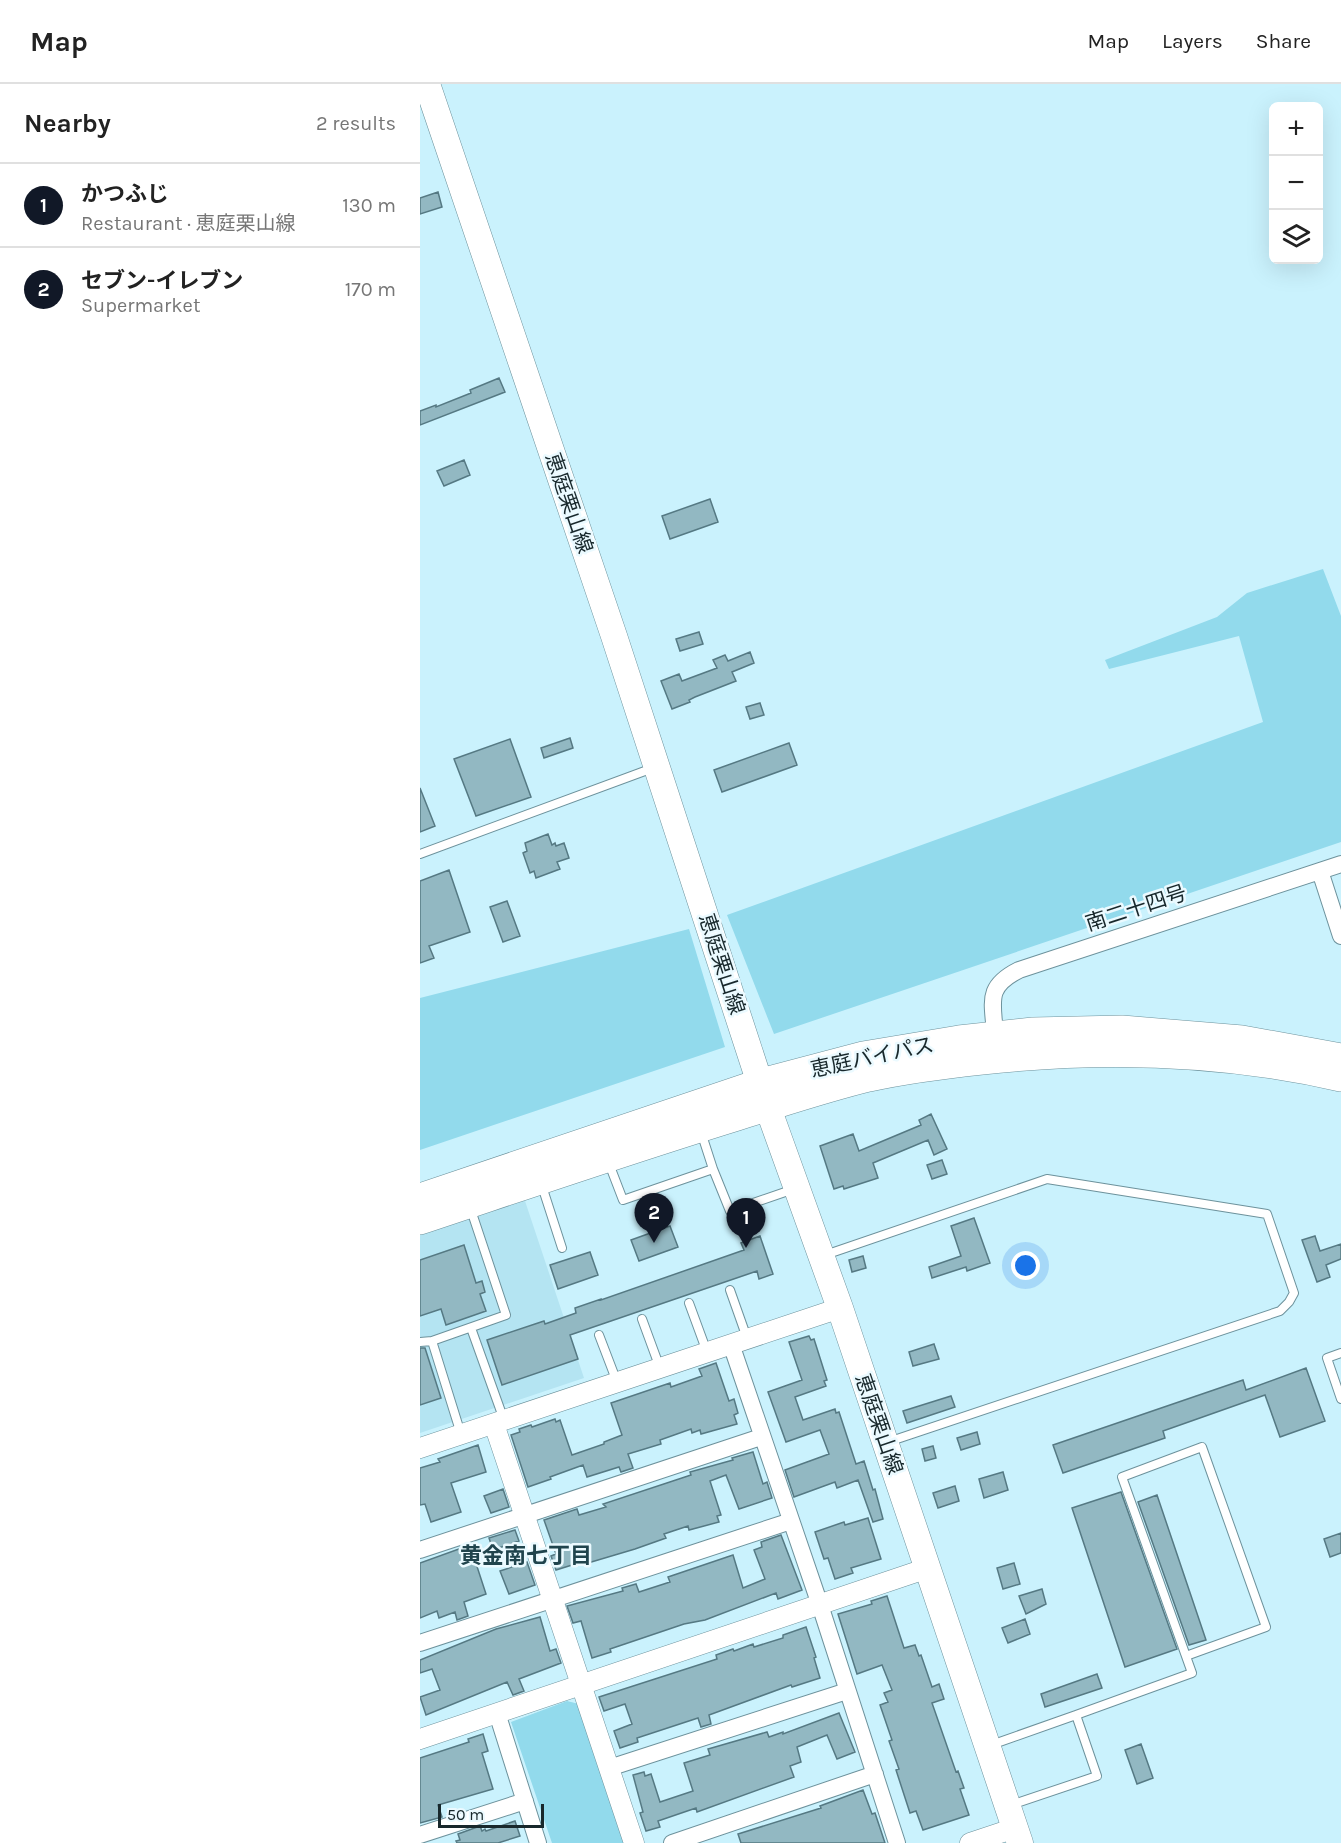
<!DOCTYPE html>
<html lang="en">
<head>
<meta charset="utf-8">
<style>
	:root { --surface:#fff; --page:#f2f2f2; --text:#222; --muted:#767676; --line:#e0e0e0; --accent:#111827 }
	body { margin:0; font-family:Karla,"Noto Sans JP",sans-serif; background:var(--page); color:var(--text) }
	.controls { position:absolute; right:18px; top:18px; display:grid; overflow:hidden; border-radius:9px; box-shadow:0 6px 24px #0002 }
	.controls button { width:54px; height:54px; display:grid; place-items:center; padding:0; border:0; border-bottom:2px solid var(--line); background:var(--surface); color:var(--text); font:30px sans-serif }
	.scale { position:absolute; left:18px; bottom:15px; width:106px; box-sizing:border-box; padding-left:6px; border:3px solid #18282c; border-top:0; font-size:16px; line-height:21px; white-space:nowrap; color:#18282c; -webkit-text-stroke:4px #ebfaff; paint-order:stroke }
	.you { position:absolute; left:606px; top:1182px; width:21px; height:21px; margin:-15px; border:4px solid #fff; border-radius:50%; background:#1a73e8; box-shadow:0 0 0 9px #1a73e833 }
	.badge { display:grid; place-items:center; width:39px; height:39px; border-radius:50%; background:var(--accent); color:#fff; font-size:20px; font-weight:700 }
	.pin { position:absolute; translate:-50% -50px; filter:drop-shadow(0 2px 3px #0008) }
	.pin::after { content:''; position:absolute; top:32px; width:21px; height:18px; background:inherit; clip-path:polygon(0 0,100% 0,50% 100%) }
	.list { margin:0; padding:0; list-style:none }
	h2 { display:flex; justify-content:space-between; align-items:center; height:78px; margin:0; padding:0 24px; font-size:26px }
	h2 small { font-size:20px; font-weight:400; color:var(--muted) }
	.list li { display:grid; grid-template-columns:39px 1fr auto; gap:18px; align-items:center; box-sizing:border-box; height:84px; padding:0 24px; border-top:2px solid var(--line) }
	.list b { display:block; font-size:22px; white-space:nowrap }
	.list p { margin:0; font-size:20px; white-space:nowrap; color:var(--muted) }
	.list em { font-size:20px; font-style:normal; color:var(--muted) }
	.icon { flex:none; width:33px; height:33px; fill:none; stroke:currentColor; stroke-width:2; stroke-linecap:round; stroke-linejoin:round }
	.map { position:relative; flex:none; width:921px; height:1759px; overflow:hidden }
	header { display:flex; align-items:center; gap:36px; box-sizing:border-box; height:84px; padding:0 30px; background:var(--surface); border-bottom:2px solid var(--line) }
	header strong { font-size:28px }
	nav { display:flex; gap:33px; margin-inline-start:auto; font-size:21px }
	main { display:flex }
	aside { flex:1; background:var(--surface) }
	.map>svg:first-child { display:block }
	.built { fill:#b4e4f2 }
	.green { fill:#92daec }
	.building { fill:#92b8c2; stroke:#557983; stroke-width:1.5 }
	.lines { fill:none; stroke-linecap:round; stroke-linejoin:round }
	.service-casing { stroke:#6d929c; stroke-width:10 }
	.minor-casing { stroke:#6d929c; stroke-width:18 }
	.tertiary-casing { stroke:#6d929c; stroke-width:21 }
	.primary-casing { stroke:#6d929c; stroke-width:27 }
	.trunk-casing { stroke:#6d929c; stroke-width:28 }
	.service { stroke:#fff; stroke-width:8 }
	.minor { stroke:#fff; stroke-width:16 }
	.tertiary { stroke:#fff; stroke-width:20 }
	.primary { stroke:#fff; stroke-width:26 }
	.trunk { stroke:#fff; stroke-width:27 }
	.labels { text-anchor:middle; stroke-width:5; stroke-linejoin:round; paint-order:stroke }
	.street-label { font-size:21px; fill:#18282c; stroke:#ebfaff }
	.neighbourhood-label { font-size:22px; font-weight:bold; fill:#20444d; stroke:#ebfaff }
</style>
</head>
<body>
<header>
<strong>Map</strong>
<nav><a>Map</a><a>Layers</a><a>Share</a></nav>
</header>
<main>
<aside>
<h2>Nearby<small>2 results</small></h2>
<ul class="list">
<li><span class="badge">1</span><div><b>かつふじ</b><p>Restaurant · 恵庭栗山線</p></div><em>130 m</em></li>
<li><span class="badge">2</span><div><b>セブン-イレブン</b><p>Supermarket</p></div><em>170 m</em></li>
</ul>
</aside>
<div class="map">
<svg width="921" height="1759" viewBox="0 0 921 1759">
	<rect width="100%" height="100%" fill="#caf2fd"/>
	<path class="built" d="M104,1114L164,1294L0,1349V1149Z"/>
	<path class="green" d="M903,485L921,532V758L354,950L307,831L843,638L819,552L689,585L685,576L797,533L827,509Z
		M269,845L305,963L0,1066V914Z
		M147,1617L159,1620L207,1759H132L91,1638Z"/>
	<path class="building" d="M18,108L22,123L0,130V114Z
		M79,294L85,308L0,341V327L16,321V323L51,309L50,306Z
		M44,376L50,391L24,402L17,387Z
		M290,415L298,438L250,455L242,432Z
		M279,548L283,560L260,567L256,555Z
		M330,568L334,579L312,588L316,597L275,613L269,616L270,618L252,625L241,597L259,590L262,597L297,584L293,576L305,571L308,577Z
		M340,619L344,631L330,635L326,623Z
		M150,654L153,664L124,674L121,664Z
		M90,655L111,713L56,732L34,675Z
		M369,659L377,681L302,708L294,686Z
		M0,704L15,742L0,748Z
		M128,750L132,761L135,759L136,762L144,759L149,774L137,778L140,785L116,794L114,787L110,789L103,769L107,767L105,759Z
		M29,786L50,848L9,862L14,874L0,879V797Z
		M87,817L100,852L83,858L70,823Z
		M511,1030L527,1065L514,1071L508,1056L453,1079L458,1094L424,1105L423,1102L414,1105L400,1062L433,1050L439,1067L501,1041L499,1036Z
		M522,1076L527,1090L512,1095L507,1081Z
		M554,1134L570,1179L547,1187L546,1183L512,1194L509,1183L541,1172L531,1142Z
		M250,1142L258,1163L219,1177L211,1156Z
		M340,1152L353,1190L339,1195L337,1187L150,1251L158,1275L82,1301L67,1256L124,1237L125,1240L156,1229L155,1224L181,1215V1216L324,1166L321,1159Z
		M895,1152L900,1167L921,1160V1175L906,1181L910,1193L897,1198L882,1156Z
		M44,1161L56,1199L62,1197L65,1208L60,1210L66,1227L26,1241L21,1225L0,1232V1176Z
		M170,1168L178,1191L138,1205L130,1181Z
		M443,1172L446,1184L432,1188L429,1176Z
		M389,1252L391,1256L394,1255L407,1296L404,1297L406,1302L375,1313L383,1336L415,1325L416,1329L419,1328L436,1380L444,1377L453,1406L455,1405L463,1435L453,1438L438,1396L417,1404L415,1398L374,1413L365,1386L409,1370L400,1346L366,1358L348,1308L382,1296L369,1258Z
		M514,1260L519,1275L493,1282L489,1268Z
		M0,1264H5L21,1314L0,1321Z
		M296,1279L309,1317L314,1315L318,1329L314,1331L317,1340L281,1350L280,1346L272,1349L271,1345L240,1356L241,1360L208,1370L213,1384L201,1388L199,1383L167,1393L163,1381L130,1393L131,1395L108,1403L91,1351L100,1348L99,1345L111,1341L112,1343L135,1335L136,1338L140,1336L152,1371L184,1360V1358L202,1351L191,1319L250,1299L251,1303L282,1292L279,1285Z
		M886,1284L905,1337L860,1353L845,1311L743,1347L745,1354L643,1389L633,1361L823,1296L826,1306Z
		M531,1312L535,1323L487,1339L483,1327Z
		M557,1348L560,1360L541,1366L537,1354Z
		M58,1361L66,1388L31,1399L41,1428L11,1438L5,1420L0,1421V1384L20,1378L18,1375Z
		M513,1362L516,1374L505,1377L502,1365Z
		M333,1368L343,1400L347,1398L352,1414L319,1425L306,1391L290,1397L301,1431L297,1432L299,1438L269,1446L268,1442L244,1450L246,1454L215,1465L168,1479V1476L136,1486L131,1472L136,1470L124,1436L157,1425L159,1431L186,1423L183,1420L271,1391L270,1388L313,1376L312,1374Z
		M583,1388L588,1406L564,1414L559,1395Z
		M535,1402L539,1417L518,1424L513,1409Z
		M83,1405L89,1423L71,1429L64,1412Z
		M701,1408L757,1565L705,1583L652,1424Z
		M737,1411L786,1556L769,1561L718,1418Z
		M448,1434L461,1475L431,1484L433,1489L415,1495L408,1474L404,1475L395,1448L424,1438L425,1441Z
		M95,1446L99,1457L73,1466L69,1454Z
		M921,1449V1469L910,1473L904,1455Z
		M361,1451L382,1506L358,1515L356,1509L285,1536L264,1540L190,1565L191,1568L172,1574L161,1537L153,1539L147,1522L203,1507L202,1504L216,1500L219,1508L250,1498L248,1493L313,1471L323,1504L345,1495L334,1466L342,1463L341,1458Z
		M50,1461L66,1510L44,1518L48,1532L37,1536L35,1528L19,1534L17,1527L0,1534V1479Z
		M107,1478L115,1501L89,1510L80,1487Z
		M594,1479L600,1500L583,1505L577,1484Z
		M622,1505L626,1520L606,1530L599,1512Z
		M467,1512L484,1564L495,1561L499,1572L501,1571L512,1603L519,1600L524,1615L512,1619L536,1688L538,1687L544,1704L540,1705L549,1731L503,1746L496,1727L490,1729L476,1686L479,1685L469,1657L472,1656L460,1621L468,1618L464,1609L472,1606L462,1581L437,1590L418,1530L452,1520L451,1517Z
		M120,1533L130,1567L136,1565L141,1579L99,1595L104,1607L93,1611L87,1598L6,1631L0,1613L20,1606L12,1585L0,1589V1576L76,1545Z
		M605,1535L610,1550L588,1559L582,1544Z
		M386,1543L396,1573L394,1574L400,1594L372,1603L371,1601L289,1631L291,1640L281,1643L278,1634L217,1654L218,1658L200,1664L194,1647L212,1640L205,1620L184,1627L179,1613L297,1575L296,1571L313,1565L314,1567L333,1560L334,1563L363,1554V1551Z
		M677,1590L682,1604L625,1623L621,1610Z
		M419,1629L435,1668L417,1675L407,1651L377,1663L381,1678L370,1682L374,1693L277,1728L276,1724L238,1737L240,1743L226,1747L220,1729L223,1728L213,1691L224,1688L225,1692L231,1690L240,1718L273,1707L264,1679L290,1671L288,1665L347,1648L349,1653L363,1648V1650Z
		M63,1650L68,1667L62,1669L73,1705L18,1721L22,1733L0,1739V1674L49,1658L48,1655Z
		M721,1660L733,1694L717,1700L705,1666Z
		M443,1706L452,1730L455,1729L465,1759H321L318,1750L401,1724L400,1722Z
		M95,1737L100,1752L78,1759H37L36,1757L40,1756L38,1750L60,1742L62,1747L65,1745L66,1747Z"/>
	<g class="lines">
		<defs>
			<path id="service" d="M0,770L233,684
				M188,1077L203,1116L293,1085L281,1048
				M293,1085L310,1127L374,1105
				M121,1099L142,1164
				M405,1171L627,1095L847,1130L874,1209L869,1218L860,1227L468,1358
				M310,1206L327,1254
				M269,1219L287,1268
				M222,1235L240,1284
				M51,1244L84,1336
				M179,1251L197,1298
				M12,1257L41,1350
				M0,1258L12,1257L86,1231L50,1123
				M921,1269L907,1274L921,1315
				M656,1631L772,1589L702,1393L782,1363L846,1543L766,1572
				M571,1661L656,1631L677,1692L591,1721"/>
			<path id="minor" d="M900,787L921,852
				M575,950C573,918 565,903 599,886L921,780
				M311,1260L400,1521L477,1759
				M0,1466L341,1353
				M0,1559L371,1437
				M77,1629L118,1759
				M189,1684L427,1607
				M0,1751L105,1717
				M252,1759L455,1690"/>
			<path id="tertiary" d="M74,1340L214,1759
				M0,1364L420,1224
				M0,1655L508,1484
				M550,1759L595,1744"/>
			<path id="primary" d="M7,0L194,552L348,1024L420,1224L600,1759"/>
			<path id="trunk" d="M0,1113L341,998L443,971L539,955L613,947L702,945L822,955L921,973
				M0,1137C105,1102 210,1066 317,1033C360,1020 404,1005 449,994C486,986 524,981 562,977C682,964 803,967 921,994"/>
		</defs>
		<use href="#service" class="service-casing"/>
		<use href="#minor" class="minor-casing"/>
		<use href="#tertiary" class="tertiary-casing"/>
		<use href="#primary" class="primary-casing"/>
		<use href="#trunk" class="trunk-casing"/>
		<use href="#service" class="service"/>
		<use href="#minor" class="minor"/>
		<use href="#tertiary" class="tertiary"/>
		<use href="#primary" class="primary"/>
		<use href="#trunk" class="trunk"/>
	</g>
	<g class="labels">
		<g class="street-label">
			<text transform="translate(149 419) rotate(71)" y="7">恵庭栗山線</text>
			<text transform="translate(716 824) rotate(-18)" y="7">南二十四号</text>
			<text transform="translate(302 880) rotate(72)" y="7">恵庭栗山線</text>
			<text transform="translate(452 973) rotate(-12)" y="7">恵庭バイパス</text>
			<text transform="translate(459 1340) rotate(71)" y="7">恵庭栗山線</text>
		</g>
		<g class="neighbourhood-label">
			<text x="106" y="1479">黄金南七丁目</text>
		</g>
	</g>
</svg>
<div class="controls">
<button>+</button>
<button>−</button>
<button><svg class="icon" aria-label="layers" viewBox="0 0 24 24"><path d="M12 4l9 5-9 5-9-5zM3 14l9 5 9-5"/></svg></button>
</div>
<div class="scale">50 m</div>
<div class="you"></div>
<div class="pin badge" style="left:326px;top:1164px">1</div>
<div class="pin badge" style="left:234px;top:1159px">2</div>
</div>
</main>
</body>
</html>
